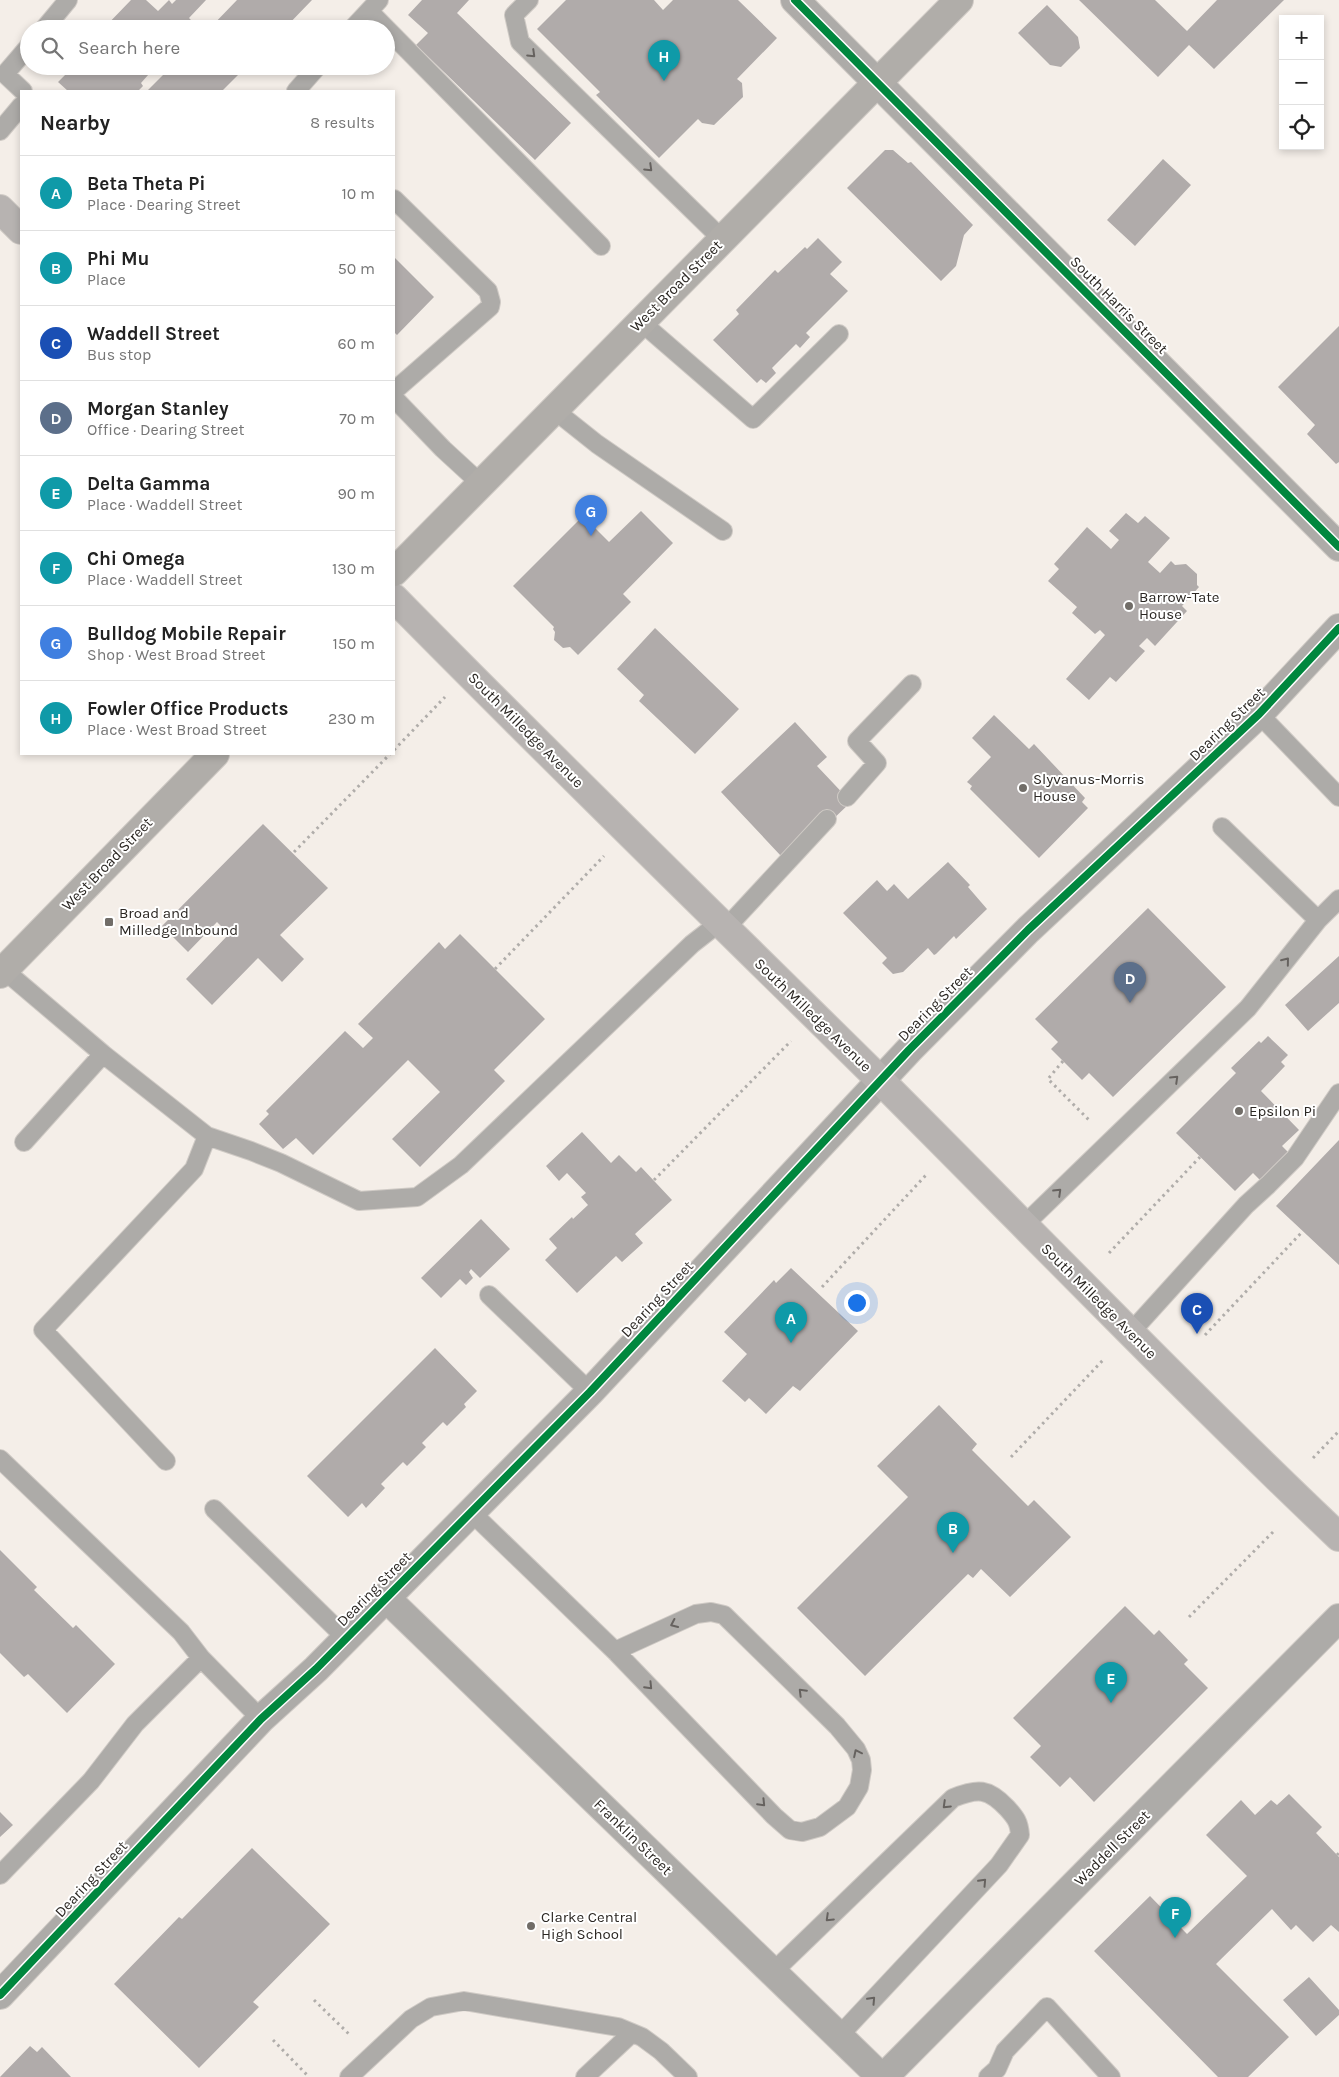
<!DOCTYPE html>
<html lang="en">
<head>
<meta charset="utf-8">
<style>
	:root { --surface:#fff; --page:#f6f6f6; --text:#222; --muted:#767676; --line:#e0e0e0; --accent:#1a73e8 }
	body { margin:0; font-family:Karla,sans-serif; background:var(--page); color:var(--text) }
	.controls { position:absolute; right:15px; top:15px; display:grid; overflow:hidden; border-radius:0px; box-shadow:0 2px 8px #0003 }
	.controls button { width:45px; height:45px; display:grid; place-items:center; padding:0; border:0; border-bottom:1px solid var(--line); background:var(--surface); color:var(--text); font:25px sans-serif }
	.you { position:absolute; left:856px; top:1302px; width:18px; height:18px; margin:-12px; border:4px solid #fff; border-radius:50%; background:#1a73e8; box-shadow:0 0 0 8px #1a73e833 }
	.badge { display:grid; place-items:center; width:32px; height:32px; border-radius:50%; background:var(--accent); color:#fff; font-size:16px; font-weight:700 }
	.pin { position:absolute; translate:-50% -41px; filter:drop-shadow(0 1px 2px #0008) }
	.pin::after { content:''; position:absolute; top:26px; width:18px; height:15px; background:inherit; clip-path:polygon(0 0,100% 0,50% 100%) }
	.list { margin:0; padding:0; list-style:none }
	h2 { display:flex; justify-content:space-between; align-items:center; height:65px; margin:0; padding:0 20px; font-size:21px }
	h2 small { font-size:16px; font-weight:400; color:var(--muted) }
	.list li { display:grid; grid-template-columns:32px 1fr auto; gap:15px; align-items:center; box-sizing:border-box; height:75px; padding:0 20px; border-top:1px solid var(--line) }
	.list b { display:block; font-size:19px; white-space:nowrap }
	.list p { margin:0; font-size:16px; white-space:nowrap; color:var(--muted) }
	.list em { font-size:16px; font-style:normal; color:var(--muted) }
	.icon { flex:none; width:28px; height:28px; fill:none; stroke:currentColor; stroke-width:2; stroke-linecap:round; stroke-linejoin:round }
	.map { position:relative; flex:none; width:1339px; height:2077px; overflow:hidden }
	.search { position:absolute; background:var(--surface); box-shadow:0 2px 8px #0003; left:20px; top:20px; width:375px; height:55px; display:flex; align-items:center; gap:12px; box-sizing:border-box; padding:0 18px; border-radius:28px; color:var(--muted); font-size:19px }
	.panel { position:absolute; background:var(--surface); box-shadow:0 2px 8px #0003; left:20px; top:90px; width:375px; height:665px; border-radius:0px }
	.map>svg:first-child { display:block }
	.building { fill:#b0abaa }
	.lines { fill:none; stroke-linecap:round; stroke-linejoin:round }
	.service-casing { stroke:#cfcac5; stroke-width:20 }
	.minor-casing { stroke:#cfcac5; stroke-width:30 }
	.secondary-casing { stroke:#cfcac5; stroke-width:30 }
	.primary-casing { stroke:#cfcac5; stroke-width:30 }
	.path { stroke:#b0adaa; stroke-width:3; stroke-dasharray:2.5 4; stroke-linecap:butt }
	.service { stroke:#adaba8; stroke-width:18 }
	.minor { stroke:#adaba8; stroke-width:28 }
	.secondary { stroke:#b7b3b1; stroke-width:28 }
	.primary { stroke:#b0ada9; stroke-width:28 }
	.cycleway-casing { stroke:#fff; stroke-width:11 }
	.cycleway { stroke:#00873e; stroke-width:8 }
	.oneway { stroke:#66625f }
	.poi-dot { fill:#716d68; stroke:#fff; stroke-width:2 }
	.labels { text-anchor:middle; stroke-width:4; stroke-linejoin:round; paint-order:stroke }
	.street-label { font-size:15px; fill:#2b2723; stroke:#fff }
	.poi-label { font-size:15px; fill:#2b2723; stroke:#fff; text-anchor:start }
</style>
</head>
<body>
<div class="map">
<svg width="1339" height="2077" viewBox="0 0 1339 2077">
	<rect width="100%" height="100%" fill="#f4eee8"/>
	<path class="building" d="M131,0H146L158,11L169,0L172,4L176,0H206L189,18L196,25L192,29H103Z
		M237,0H312L284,29H209Z
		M422,0H469L457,13L571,123L535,160L416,45L428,33L408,15Z
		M566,0H654L663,10L673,0H738L777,38L737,79L742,83L743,97L714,125L702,123L698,119L659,158L596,95L600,92L537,29Z
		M1079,0H1155L1187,31L1217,0H1284L1214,69L1189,45L1158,77Z
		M1047,5L1078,37L1080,48L1061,67L1050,65L1018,33Z
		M65,66H156L141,83L143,86L138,91H68L58,82L69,71Z
		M172,66H247L222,91H147Z
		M885,150H893L908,163L911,162L973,225L964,235L956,266L941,281L847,188Z
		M1163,159L1191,185L1135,246L1107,220Z
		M818,238L842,262L830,274L848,291L806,333L810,337L800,348L796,344L772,368L776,373L766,383L761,379L757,383L713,340L739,314L736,310L775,270L778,273L805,247L807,249Z
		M394,257L434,297L397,335L394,332Z
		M1339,326V462L1336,464L1307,434L1315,425L1278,387Z
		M641,511L673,543L623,594L631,602L578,655L570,647L563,648L554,640L555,632L553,629L554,627L513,586L583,516L609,542Z
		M1126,513L1138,523L1145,516L1170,538L1148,562L1160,573L1171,561L1175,565L1186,564L1197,574V585L1199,587L1182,606L1187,611L1155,646L1147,638L1139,646L1145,651L1116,682L1110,677L1089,700L1066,679L1105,635L1100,630L1095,634L1072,613L1077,607L1048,581L1059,569L1054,564L1087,527L1111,549L1119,540L1109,531Z
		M655,628L739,709L695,754L639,701L644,695L617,669Z
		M994,715L1029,749L1034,744L1085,798L1082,802L1088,808L1039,858L970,789L972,786L967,782L991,757L972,738Z
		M795,722L827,757L817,766L851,802L829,823L823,816L781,856L721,792Z
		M263,824L328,888L280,935L304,959L282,982L258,958L212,1005L186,979L229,934L217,922L188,952L162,926Z
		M948,862L970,885L968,887L987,909L956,939L954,936L936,954L934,955L928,948L903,972L893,974L882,963L887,958L843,913L877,880L887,891L894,884L908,899Z
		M1148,908L1226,987L1113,1097L1089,1073L1082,1080L1051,1049L1058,1042L1035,1019Z
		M460,934L545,1019L494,1070L505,1081L420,1167L392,1139L440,1092L408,1060L313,1155L296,1138L283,1149L259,1124L269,1114L266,1111L345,1031L363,1048L373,1038L358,1024L439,942L445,949Z
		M1339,956V1003L1308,1031L1285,1005Z
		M1268,1036L1288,1055L1281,1062L1285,1066L1261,1091L1299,1130L1282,1146L1292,1156L1264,1184L1253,1173L1235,1191L1176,1133L1236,1073L1231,1068L1259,1041L1261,1043Z
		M582,1132L611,1163L619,1155L636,1172L641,1167L672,1200L635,1234L643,1243L622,1262L616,1256L577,1293L545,1260L557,1248L549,1239L572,1217L573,1219L588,1205L581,1197L586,1193L567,1173L559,1181L546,1166Z
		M1339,1140V1265L1276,1206Z
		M481,1219L510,1249L480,1278L471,1269L469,1272L473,1278L466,1285L460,1279L441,1298L421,1278Z
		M791,1268L858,1331L800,1391L793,1386L766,1414L749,1398L745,1402L722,1381L747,1354L724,1332L774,1280L776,1283Z
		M435,1348L477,1391L464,1404L466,1407L447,1426L443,1422L422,1443L426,1447L407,1466L403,1462L381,1484L385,1488L366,1508L362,1503L348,1517L307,1476Z
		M939,1405L977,1444L972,1450L1028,1506L1034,1500L1071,1537L1010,1597L981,1569L973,1578L968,1574L865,1676L797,1608L908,1497L877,1466Z
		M0,1550L37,1587L34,1590L73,1628L76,1625L115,1664L67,1713L28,1674L24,1677L0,1653Z
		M1125,1606L1154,1635L1159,1630L1188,1660L1184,1664L1208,1688L1094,1802L1070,1777L1060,1787L1030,1757L1041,1746L1013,1718Z
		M1289,1794L1322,1827L1316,1833L1339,1857V1932L1331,1925L1313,1942L1296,1925L1291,1930L1272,1909L1216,1964L1289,2037L1248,2077H1218L1094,1951L1150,1896L1187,1934L1247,1876L1206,1835L1241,1800L1255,1815L1271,1800L1277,1805Z
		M0,1812L13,1825L0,1837Z
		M252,1848L330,1924L253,2002L259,2007L199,2068L114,1984L179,1917L182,1919Z
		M1309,1977L1339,2010V2015L1316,2036L1283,2000Z
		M30,2046L37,2052L42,2047L71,2077H0Z"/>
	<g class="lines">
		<defs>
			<path id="service" d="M529,0L514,15L520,42L723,240
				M369,11L601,246
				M44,29L68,0
				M352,29L379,0
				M23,91L5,74L29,46
				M296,91L318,66
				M0,131L21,106
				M394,199L488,291L491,302L490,307L394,391
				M641,322L753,419L839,334
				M394,398L443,449L480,483
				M553,409L597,444L723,531
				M1259,714L1339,797
				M847,797L877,763L857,741L912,684
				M1222,827L1318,920
				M725,929L827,819
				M4,970L103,1054L207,1136L251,1151L281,1163L359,1201L417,1197L461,1165L692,944L719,923
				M24,1142L103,1054
				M1023,1226L1248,1008L1318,920L1339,899
				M489,1295L590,1392
				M1131,1332L1246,1205L1268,1185L1295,1158L1339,1093
				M0,1459L181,1632L201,1658L261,1719
				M166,1461L43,1330L194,1169L207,1136
				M214,1509L346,1638
				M471,1512L615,1651L774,1816L790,1830L802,1832L820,1827L847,1807L859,1787L862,1770L861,1760L856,1749L837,1726L724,1615L711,1612L696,1614L615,1651
				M0,1875L91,1781L135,1724L201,1658
				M773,1972L953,1798C978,1788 988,1788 1007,1808C1016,1818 1019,1822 1020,1835L999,1865L839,2036
				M349,2077L411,2019L431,2007L464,2001L618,2027L642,2037L661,2051L688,2077
				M585,2077L632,2033
				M988,2077L997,2069L1005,2051L1047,2007L1111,2077"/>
			<path id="minor" d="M795,0L1339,547
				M385,1597L881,2077
				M0,1995L261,1719L316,1669L590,1392L909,1050L1028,930L1259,714L1339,628
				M884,2077L1339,1618"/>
			<path id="secondary" d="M0,209L21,230
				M394,598C553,760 717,919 879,1079C1032,1232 1182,1388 1339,1537"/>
			<path id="primary" d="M394,572L959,0
				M0,974L215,754"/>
		</defs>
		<use href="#service" class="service-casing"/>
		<use href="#minor" class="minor-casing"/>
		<use href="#secondary" class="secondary-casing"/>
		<use href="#primary" class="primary-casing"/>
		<path class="path" d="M394,750L445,697
			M294,852L390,754
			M495,969L604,856
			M1063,1061L1048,1079L1090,1121
			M654,1180L791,1041
			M1109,1253L1200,1157
			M822,1287L926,1175
			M1205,1335L1303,1231
			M1011,1457L1104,1359
			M1313,1458L1339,1431
			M1189,1617L1275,1530
			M1337,1855L1339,1853
			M314,2000L351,2036
			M273,2040L309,2077"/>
		<use href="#service" class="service"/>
		<use href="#minor" class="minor"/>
		<use href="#secondary" class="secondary"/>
		<use href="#primary" class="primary"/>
		<defs>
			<path id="cycleway" d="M795,0L1339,547
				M0,1995L261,1719L316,1669L590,1392L909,1050L1028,930L1259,714L1339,628"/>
		</defs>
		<use href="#cycleway" class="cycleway-casing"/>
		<use href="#cycleway" class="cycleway"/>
	</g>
	<defs><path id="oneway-chevron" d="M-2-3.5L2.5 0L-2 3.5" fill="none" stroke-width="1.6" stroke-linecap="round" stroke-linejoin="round" transform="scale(1.25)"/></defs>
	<g class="oneway">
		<use href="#oneway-chevron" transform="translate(532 54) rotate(44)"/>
		<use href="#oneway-chevron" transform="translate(649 168) rotate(44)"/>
		<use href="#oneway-chevron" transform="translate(1286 961) rotate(-51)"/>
		<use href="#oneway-chevron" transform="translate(1175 1079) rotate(-44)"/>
		<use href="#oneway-chevron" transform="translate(1058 1192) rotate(-44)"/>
		<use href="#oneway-chevron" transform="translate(674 1624) rotate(155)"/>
		<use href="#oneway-chevron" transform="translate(649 1686) rotate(46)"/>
		<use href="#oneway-chevron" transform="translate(802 1692) rotate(-135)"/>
		<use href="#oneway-chevron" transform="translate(857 1753) rotate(-116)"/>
		<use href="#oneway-chevron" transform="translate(762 1803) rotate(46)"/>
		<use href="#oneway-chevron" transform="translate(946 1805) rotate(136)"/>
		<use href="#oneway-chevron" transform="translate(983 1882) rotate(-47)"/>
		<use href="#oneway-chevron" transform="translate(829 1918) rotate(136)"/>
		<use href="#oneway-chevron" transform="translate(872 2000) rotate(-47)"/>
	</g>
	<g class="poi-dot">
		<circle cx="1129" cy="606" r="5"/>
		<circle cx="1023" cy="788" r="5"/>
		<rect x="104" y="917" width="10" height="10" rx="2.5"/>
		<circle cx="1239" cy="1111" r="5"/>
		<circle cx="531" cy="1926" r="5"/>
	</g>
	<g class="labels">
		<g class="street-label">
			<text transform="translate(676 286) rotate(-45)" y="5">West Broad Street</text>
			<text transform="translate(1119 305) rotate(45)" y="5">South Harris Street</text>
			<text transform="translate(1227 724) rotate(-44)" y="5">Dearing Street</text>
			<text transform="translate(526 730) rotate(45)" y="5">South Milledge Avenue</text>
			<text transform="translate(107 864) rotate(-46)" y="5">West Broad Street</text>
			<text transform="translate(935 1004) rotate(-45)" y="5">Dearing Street</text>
			<text transform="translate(813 1015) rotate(44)" y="5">South Milledge Avenue</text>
			<text transform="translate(657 1299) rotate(-47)" y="5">Dearing Street</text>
			<text transform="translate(1099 1301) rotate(45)" y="5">South Milledge Avenue</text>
			<text transform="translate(374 1589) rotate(-45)" y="5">Dearing Street</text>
			<text transform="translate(633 1837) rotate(44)" y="5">Franklin Street</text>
			<text transform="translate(1112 1848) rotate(-45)" y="5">Waddell Street</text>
			<text transform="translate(91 1879) rotate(-47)" y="5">Dearing Street</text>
		</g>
		<g class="poi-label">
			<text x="1139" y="602">Barrow-Tate<tspan x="1139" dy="17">House</tspan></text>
			<text x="1033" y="784">Slyvanus-Morris<tspan x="1033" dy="17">House</tspan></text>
			<text x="119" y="918">Broad and<tspan x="119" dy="17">Milledge Inbound</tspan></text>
			<text x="1249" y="1116">Epsilon Pi</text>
			<text x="541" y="1922">Clarke Central<tspan x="541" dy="17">High School</tspan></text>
		</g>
	</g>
</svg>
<div class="controls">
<button>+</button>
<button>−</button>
<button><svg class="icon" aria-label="locate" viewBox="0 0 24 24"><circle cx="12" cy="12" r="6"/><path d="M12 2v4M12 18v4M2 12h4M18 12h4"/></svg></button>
</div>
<div class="you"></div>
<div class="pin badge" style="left:791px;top:1343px;background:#0f9aa8">A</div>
<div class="pin badge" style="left:953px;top:1553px;background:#0f9aa8">B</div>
<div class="pin badge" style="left:1197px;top:1334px;background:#1a4fb4">C</div>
<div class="pin badge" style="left:1130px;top:1003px;background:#5c6f8a">D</div>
<div class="pin badge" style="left:1111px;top:1703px;background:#0f9aa8">E</div>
<div class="pin badge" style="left:1175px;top:1938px;background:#0f9aa8">F</div>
<div class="pin badge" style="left:591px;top:536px;background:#3f7fe0">G</div>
<div class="pin badge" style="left:664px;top:81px;background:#0f9aa8">H</div>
<div class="search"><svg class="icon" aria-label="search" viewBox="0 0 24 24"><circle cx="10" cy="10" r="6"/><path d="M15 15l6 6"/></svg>Search here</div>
<section class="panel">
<h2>Nearby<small>8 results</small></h2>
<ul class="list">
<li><span class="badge" style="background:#0f9aa8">A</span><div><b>Beta Theta Pi</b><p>Place · Dearing Street</p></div><em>10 m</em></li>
<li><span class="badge" style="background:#0f9aa8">B</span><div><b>Phi Mu</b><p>Place</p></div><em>50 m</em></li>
<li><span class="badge" style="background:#1a4fb4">C</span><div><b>Waddell Street</b><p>Bus stop</p></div><em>60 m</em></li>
<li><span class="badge" style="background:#5c6f8a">D</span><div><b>Morgan Stanley</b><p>Office · Dearing Street</p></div><em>70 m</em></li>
<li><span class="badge" style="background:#0f9aa8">E</span><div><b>Delta Gamma</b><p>Place · Waddell Street</p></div><em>90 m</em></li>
<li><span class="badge" style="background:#0f9aa8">F</span><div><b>Chi Omega</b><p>Place · Waddell Street</p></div><em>130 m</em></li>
<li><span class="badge" style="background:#3f7fe0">G</span><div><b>Bulldog Mobile Repair</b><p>Shop · West Broad Street</p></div><em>150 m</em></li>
<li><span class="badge" style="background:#0f9aa8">H</span><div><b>Fowler Office Products</b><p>Place · West Broad Street</p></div><em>230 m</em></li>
</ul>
</section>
</div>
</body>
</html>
